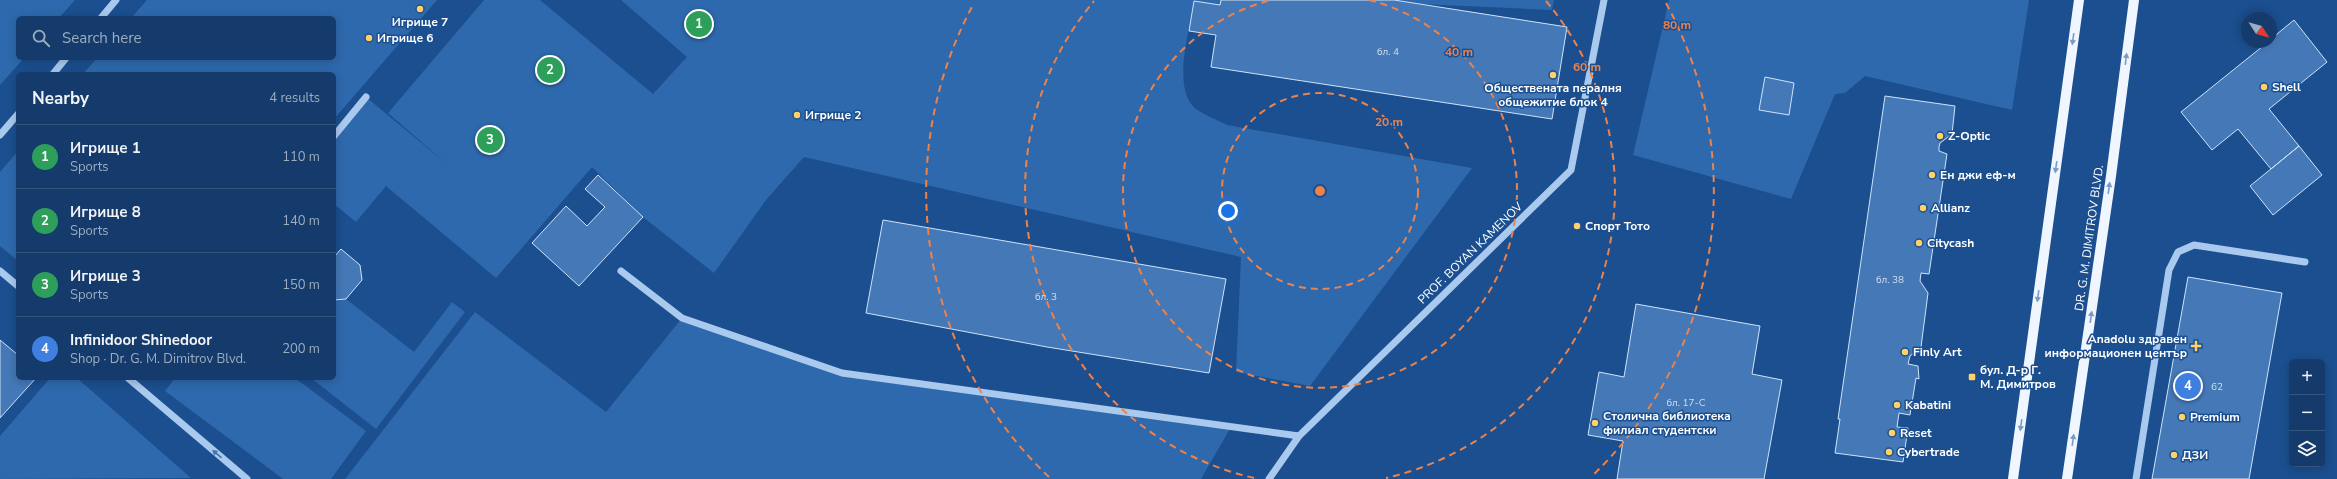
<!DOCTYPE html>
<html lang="en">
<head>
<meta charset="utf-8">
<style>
	:root { --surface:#143b6b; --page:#214673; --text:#f1f3f6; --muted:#9dadc1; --line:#33557e; --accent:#d6ab8b }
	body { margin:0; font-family:"Nunito Sans",sans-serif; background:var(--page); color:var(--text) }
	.controls { position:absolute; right:12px; bottom:12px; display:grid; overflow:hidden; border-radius:6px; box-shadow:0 2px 10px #0003 }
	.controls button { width:36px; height:36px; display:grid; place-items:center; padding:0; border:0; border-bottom:1px solid var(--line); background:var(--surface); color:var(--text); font:20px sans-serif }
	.compass { position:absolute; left:2241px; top:12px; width:36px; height:36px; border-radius:50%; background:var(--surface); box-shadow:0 2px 10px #0003; rotate:126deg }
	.you { position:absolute; left:1228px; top:211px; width:14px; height:14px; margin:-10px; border:3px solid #fff; border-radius:50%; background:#1a73e8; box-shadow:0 0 0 6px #1a73e833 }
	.badge { display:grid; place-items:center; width:26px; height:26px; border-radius:50%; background:var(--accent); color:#fff; font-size:13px; font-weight:700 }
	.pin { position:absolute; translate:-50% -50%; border:2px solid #fff; box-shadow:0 1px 4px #0006 }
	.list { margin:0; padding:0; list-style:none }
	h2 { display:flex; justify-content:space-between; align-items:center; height:52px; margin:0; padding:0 16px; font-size:17px }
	h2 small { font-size:13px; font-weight:400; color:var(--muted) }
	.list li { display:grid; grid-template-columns:26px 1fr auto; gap:12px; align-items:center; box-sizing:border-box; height:64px; padding:0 16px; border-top:1px solid var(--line) }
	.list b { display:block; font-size:15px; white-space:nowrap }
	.list p { margin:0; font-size:13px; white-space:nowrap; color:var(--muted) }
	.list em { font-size:13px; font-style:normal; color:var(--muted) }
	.icon { flex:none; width:22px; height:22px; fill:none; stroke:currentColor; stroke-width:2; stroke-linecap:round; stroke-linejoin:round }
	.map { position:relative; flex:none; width:2337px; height:479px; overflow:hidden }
	.search { position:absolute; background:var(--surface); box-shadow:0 2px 10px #0003; left:16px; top:16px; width:320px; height:44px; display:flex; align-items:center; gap:10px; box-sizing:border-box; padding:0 14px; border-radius:6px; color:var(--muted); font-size:15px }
	.panel { position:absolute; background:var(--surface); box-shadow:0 2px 10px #0003; left:16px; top:72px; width:320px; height:308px; border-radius:6px }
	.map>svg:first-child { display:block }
	.green { fill:#2e69ad }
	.building { fill:#4478b7; stroke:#cfe3fa }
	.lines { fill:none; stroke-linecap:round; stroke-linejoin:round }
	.minor { stroke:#a9c9ee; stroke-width:7 }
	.major { stroke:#f0f6ff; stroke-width:10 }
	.oneway { fill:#7b9ac1 }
	.oneway2 { fill:#4674ac }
	.ring { fill:none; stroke:#ee8249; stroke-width:2; stroke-dasharray:7 5 }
	.poi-dot { fill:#ffd166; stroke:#1b4f8f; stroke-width:1.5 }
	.labels { text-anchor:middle; stroke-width:3; stroke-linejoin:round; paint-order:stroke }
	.number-label { font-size:10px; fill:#d0dded }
	.poi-label { font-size:12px; font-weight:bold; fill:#fff; stroke:#1b4f8f; text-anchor:start }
	.street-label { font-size:12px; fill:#fff; stroke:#1b4f8f }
	.centre { fill:#ee8249; stroke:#1b4f8f; stroke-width:2 }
	.ring-label { font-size:12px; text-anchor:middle; font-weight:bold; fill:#ee8249; stroke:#1b4f8f; stroke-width:3; stroke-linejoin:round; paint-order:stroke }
</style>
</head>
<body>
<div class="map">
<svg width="2337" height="479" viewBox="0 0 2337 479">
	<rect width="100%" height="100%" fill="#1b4f8f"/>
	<path class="green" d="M0,0H75L59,18H18V58H24L0,85Z
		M147,0H437L334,119V74H83L97,58H334V18H131Z
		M484,0H540L653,94L687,57L621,0H1221L1220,5L1194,2C1190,29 1171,89 1196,109C1205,115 1217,120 1227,125L1472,168L1310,386L1236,372L1241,257L804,157L766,200L714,273L643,217L592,167L496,278L386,186L356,222L334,204V135L366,97L448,165L388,113Z
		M1394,0H1554L1552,10L1420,4Z
		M1669,0H2029L2012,110L1865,76L1845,93L1835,94L1791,199L1633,155Z
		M18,151V261L0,246V172Z
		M346,299L414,352L452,302L465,312L376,429L311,378H334V300Z
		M475,312L606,412L682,318L842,373L1231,427L1201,479H345Z
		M50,378H77L191,478L0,479V436Z
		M175,378H295L366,431L331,479H283L165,391Z"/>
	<path class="building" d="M1221,0H1394L1567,27L1552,119L1211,67L1216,35L1189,31L1194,1L1220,5Z
		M2294,20L2327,62L2269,109L2299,146L2271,169L2238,129L2212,150L2181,112L2268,42H2271V39Z
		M1765,77L1794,83L1789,115L1759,110Z
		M1885,96L1955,106L1952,134L1940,143L1939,147V151L1947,154L1929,274L1921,273L1920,281L1928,293L1921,347L1910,356L1908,364L1918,366L1919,379L1916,378L1910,415L1899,413L1897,427L1908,428L1903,462L1835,453L1840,419H1838Z
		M2299,146L2322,175L2273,215L2250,186Z
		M598,175L643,217L579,286L532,243L566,206L587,226L605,207L585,189Z
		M883,220L1226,279L1209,373L1047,347L866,313Z
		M341,249L360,265L362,280L346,299L334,300V257Z
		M2188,277L2282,293L2249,479H2152Z
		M1636,304L1760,326L1752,374L1782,380L1764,479H1617L1623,441L1588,435L1599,372L1624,377Z
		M0,340L18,355V378H36L0,418Z"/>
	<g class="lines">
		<path class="minor" d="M101,18L116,0
			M53,74L66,58
			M0,135L18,114
			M334,136L366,97
			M0,271L18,286
			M621,271L682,318L842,373L1299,436
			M128,378L247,479
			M1269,479L1299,436L1571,170L1604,0
			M2136,479L2169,270L2178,252L2194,245L2305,262"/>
		<path class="major" d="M2013,479L2079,0
			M2067,479L2111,176L2134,0"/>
	</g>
	<defs><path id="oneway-solid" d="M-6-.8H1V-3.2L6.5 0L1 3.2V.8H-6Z"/></defs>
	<g class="oneway">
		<use href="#oneway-solid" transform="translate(2073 39) rotate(98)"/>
		<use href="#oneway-solid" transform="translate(2126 59) rotate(-83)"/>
		<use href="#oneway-solid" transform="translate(2056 167) rotate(98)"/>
		<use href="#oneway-solid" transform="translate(2109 188) rotate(-82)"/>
		<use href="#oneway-solid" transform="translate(2038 296) rotate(98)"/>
		<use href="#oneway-solid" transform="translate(2091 317) rotate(-82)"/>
		<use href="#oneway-solid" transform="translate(2021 425) rotate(98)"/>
		<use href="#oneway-solid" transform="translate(2073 440) rotate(-82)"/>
	</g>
	<use class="oneway2" href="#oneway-solid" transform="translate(217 454) rotate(-140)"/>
	<g class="ring">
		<circle cx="1320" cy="191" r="98"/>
		<path d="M1369 0A197 197 0 1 1 1271 0"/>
		<path d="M1254 478A295 295 0 0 1 1094 1M1546 1A295 295 0 0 1 1386 478"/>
		<path d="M1049 477A394 394 0 0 1 974 3M1666 3A394 394 0 0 1 1591 477"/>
	</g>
	<g class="poi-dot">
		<circle cx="420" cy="9" r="4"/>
		<circle cx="369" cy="38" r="4"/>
		<circle cx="1553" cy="75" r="4"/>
		<circle cx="2264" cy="87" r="4"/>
		<circle cx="797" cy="115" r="4"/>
		<circle cx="1940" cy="136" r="4"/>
		<circle cx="1932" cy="175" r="4"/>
		<circle cx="1923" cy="208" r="4"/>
		<circle cx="1577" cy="226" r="4"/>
		<circle cx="1919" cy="243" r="4"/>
		<path d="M2194 340h4v4h4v4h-4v4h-4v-4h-4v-4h4z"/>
		<circle cx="1905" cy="352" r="4"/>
		<rect x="1968" y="373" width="8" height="8" rx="2"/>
		<circle cx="1897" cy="405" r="4"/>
		<circle cx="2182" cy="417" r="4"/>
		<circle cx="1595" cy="423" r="4"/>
		<circle cx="1892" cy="433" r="4"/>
		<circle cx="1889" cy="452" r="4"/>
		<circle cx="2174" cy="455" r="4"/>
	</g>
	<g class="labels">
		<g class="number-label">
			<text x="1388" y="55">бл. 4</text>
			<text x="1890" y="283">бл. 38</text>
			<text x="1046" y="300">бл. 3</text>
			<text x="2217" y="390">62</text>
			<text x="1686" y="406">бл. 17-С</text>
		</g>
		<g class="poi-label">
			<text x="420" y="26" text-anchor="middle">Игрище 7</text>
			<text x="377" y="42">Игрище 6</text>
			<text x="2272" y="91">Shell</text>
			<text x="1553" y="92" text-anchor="middle">Обществената пералня<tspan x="1553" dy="14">общежитие блок 4</tspan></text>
			<text x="805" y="119">Игрище 2</text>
			<text x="1948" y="140">Z-Optic</text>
			<text x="1940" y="179">Ен джи еф-м</text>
			<text x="1931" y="212">Allianz</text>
			<text x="1585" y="230">Спорт Тото</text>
			<text x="1927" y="247">Citycash</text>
			<text x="2187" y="343" text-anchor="end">Anadolu здравен<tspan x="2187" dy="14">информационен център</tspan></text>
			<text x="1913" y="356">Finly Art</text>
			<text x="1980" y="374">бул. Д-р Г.<tspan x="1980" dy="14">М. Димитров</tspan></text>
			<text x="1905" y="409">Kabatini</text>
			<text x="1603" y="420">Столична библиотека<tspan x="1603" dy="14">филиал студентски</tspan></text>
			<text x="2190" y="421">Premium</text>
			<text x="1900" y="437">Reset</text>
			<text x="1897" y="456">Cybertrade</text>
			<text x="2182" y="459">ДЗИ</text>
		</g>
		<g class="street-label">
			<text transform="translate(2089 238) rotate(-82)" y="4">DR. G. M. DIMITROV BLVD.</text>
			<text transform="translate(1470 253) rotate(-44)" y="4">PROF. BOYAN KAMENOV</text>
		</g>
	</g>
	<circle cx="1320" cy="191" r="6" class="centre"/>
	<g class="ring-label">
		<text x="1677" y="29">80 m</text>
		<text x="1459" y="56">40 m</text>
		<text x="1587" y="71">60 m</text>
		<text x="1389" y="126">20 m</text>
	</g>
</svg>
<div class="controls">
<button>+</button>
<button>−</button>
<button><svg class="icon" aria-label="layers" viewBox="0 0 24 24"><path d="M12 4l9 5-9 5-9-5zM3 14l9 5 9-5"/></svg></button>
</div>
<svg class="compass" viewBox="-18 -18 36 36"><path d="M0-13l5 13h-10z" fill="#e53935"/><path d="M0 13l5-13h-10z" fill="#9dadc1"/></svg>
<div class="you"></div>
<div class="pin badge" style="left:699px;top:24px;background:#2e9e5b">1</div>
<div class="pin badge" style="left:550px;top:70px;background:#2e9e5b">2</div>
<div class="pin badge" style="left:490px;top:140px;background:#2e9e5b">3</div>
<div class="pin badge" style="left:2188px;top:386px;background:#3f7fe0">4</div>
<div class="search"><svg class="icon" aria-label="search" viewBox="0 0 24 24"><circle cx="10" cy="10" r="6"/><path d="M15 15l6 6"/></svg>Search here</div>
<section class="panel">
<h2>Nearby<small>4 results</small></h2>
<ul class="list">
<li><span class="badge" style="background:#2e9e5b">1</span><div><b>Игрище 1</b><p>Sports</p></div><em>110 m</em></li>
<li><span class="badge" style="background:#2e9e5b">2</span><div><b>Игрище 8</b><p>Sports</p></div><em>140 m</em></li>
<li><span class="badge" style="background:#2e9e5b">3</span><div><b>Игрище 3</b><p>Sports</p></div><em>150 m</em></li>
<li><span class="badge" style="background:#3f7fe0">4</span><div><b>Infinidoor Shinedoor</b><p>Shop · Dr. G. M. Dimitrov Blvd.</p></div><em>200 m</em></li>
</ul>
</section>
</div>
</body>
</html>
